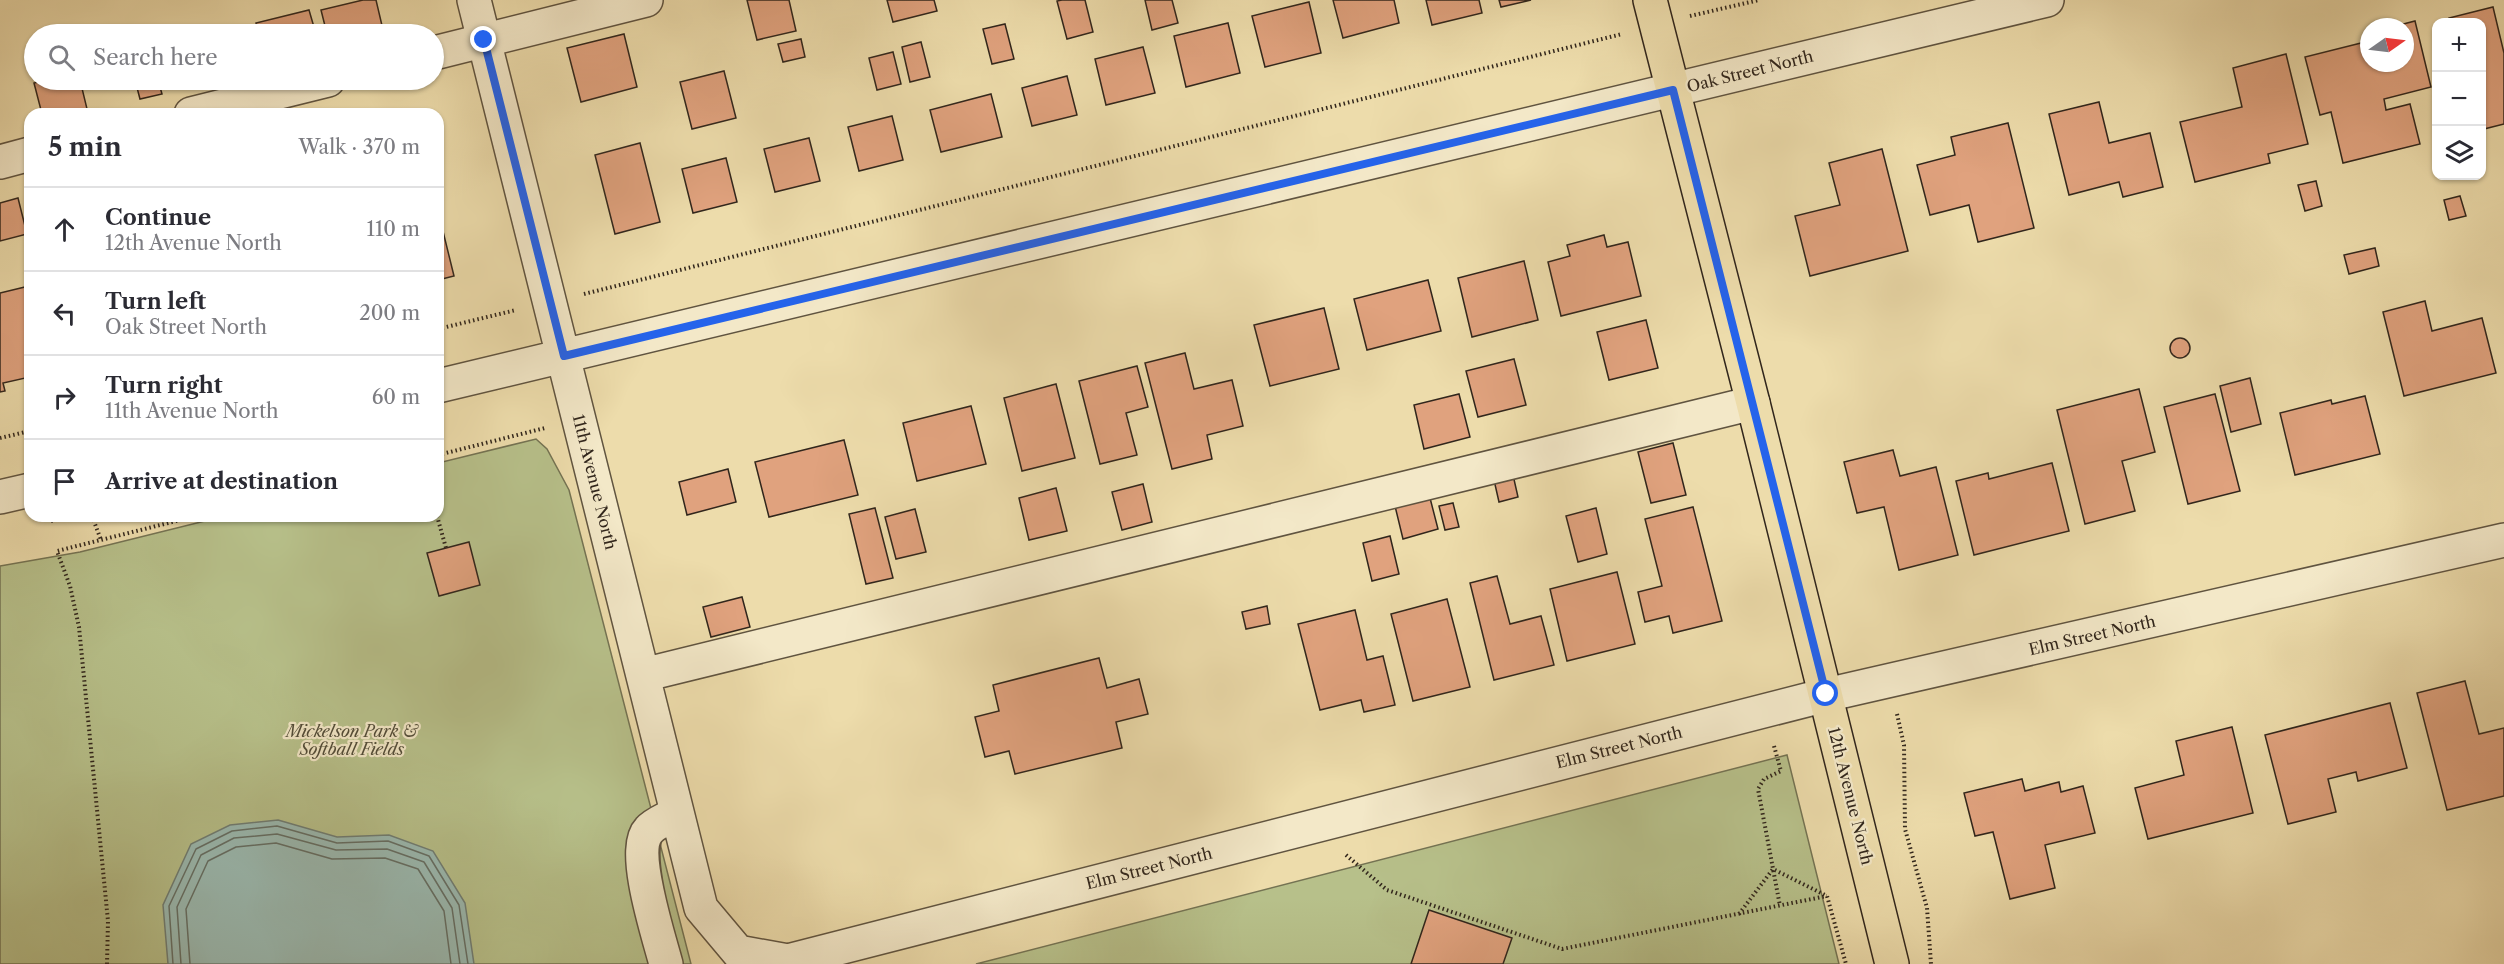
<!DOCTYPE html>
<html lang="en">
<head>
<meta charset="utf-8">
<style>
	:root { --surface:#fff; --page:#f7f7f7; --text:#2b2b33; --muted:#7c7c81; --line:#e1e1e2 }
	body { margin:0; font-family:"Libre Caslon Text",serif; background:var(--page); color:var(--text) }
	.controls { position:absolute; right:18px; top:18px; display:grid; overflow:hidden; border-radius:12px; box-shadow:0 2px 4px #0004 }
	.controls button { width:54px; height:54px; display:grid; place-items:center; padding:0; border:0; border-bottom:2px solid var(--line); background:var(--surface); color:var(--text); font:30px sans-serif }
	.compass { position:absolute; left:2360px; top:18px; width:54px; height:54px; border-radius:50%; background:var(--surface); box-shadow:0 2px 4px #0004; rotate:76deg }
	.stop { position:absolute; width:18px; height:18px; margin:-14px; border:4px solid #2563eb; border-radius:50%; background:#fff }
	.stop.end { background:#2563eb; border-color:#fff; box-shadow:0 2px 6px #0008 }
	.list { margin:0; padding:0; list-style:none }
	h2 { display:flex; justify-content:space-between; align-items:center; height:78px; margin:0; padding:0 24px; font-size:26px }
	h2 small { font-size:20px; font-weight:400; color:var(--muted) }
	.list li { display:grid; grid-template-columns:39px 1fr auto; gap:18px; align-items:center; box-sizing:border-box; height:84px; padding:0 24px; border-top:2px solid var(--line) }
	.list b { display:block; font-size:22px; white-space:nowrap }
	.list p { margin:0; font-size:20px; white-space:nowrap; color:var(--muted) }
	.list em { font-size:20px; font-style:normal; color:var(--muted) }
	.icon { flex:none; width:33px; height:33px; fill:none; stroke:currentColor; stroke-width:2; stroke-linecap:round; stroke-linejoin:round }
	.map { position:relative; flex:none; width:2504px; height:964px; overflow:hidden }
	.search { position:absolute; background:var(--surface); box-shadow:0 2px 4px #0004; left:24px; top:24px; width:420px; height:66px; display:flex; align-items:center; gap:15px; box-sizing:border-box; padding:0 21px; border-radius:33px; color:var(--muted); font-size:22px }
	.panel { position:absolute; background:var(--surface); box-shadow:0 2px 4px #0004; left:24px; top:108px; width:420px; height:414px; border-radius:18px }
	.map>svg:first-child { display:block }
	.green { fill:#b7c08a; stroke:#747353; stroke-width:1.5 }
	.water { fill:#9bbab1; stroke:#717f75; stroke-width:1.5 }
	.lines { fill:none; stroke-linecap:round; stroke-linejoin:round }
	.shore { stroke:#667066; stroke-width:1.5 }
	.building { fill:#e0a27e; stroke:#31261c; stroke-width:1.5 }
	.minor-casing { stroke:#605440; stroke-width:36 }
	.major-casing { stroke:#31261c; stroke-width:36 }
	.path { stroke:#31261c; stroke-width:4; stroke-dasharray:1.5 3; stroke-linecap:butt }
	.minor { stroke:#f3e8c8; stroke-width:33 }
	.major { stroke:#eddcab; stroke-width:33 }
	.route { stroke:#2563eb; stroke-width:8 }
	.labels { text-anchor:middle; stroke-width:4.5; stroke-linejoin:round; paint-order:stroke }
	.street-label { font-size:16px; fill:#31261c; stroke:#f3e8c8 }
	.park-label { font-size:16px; font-style:italic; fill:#524c38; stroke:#f3e8c8 }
</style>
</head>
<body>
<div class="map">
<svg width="2504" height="964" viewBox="0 0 2504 964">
	<rect width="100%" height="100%" fill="#eddcab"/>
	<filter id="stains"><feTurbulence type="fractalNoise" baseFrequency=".00333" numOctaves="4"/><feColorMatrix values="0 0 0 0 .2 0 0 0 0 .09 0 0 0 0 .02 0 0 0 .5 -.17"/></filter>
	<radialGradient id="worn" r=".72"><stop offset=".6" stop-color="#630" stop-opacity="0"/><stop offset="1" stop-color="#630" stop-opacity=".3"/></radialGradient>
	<path class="green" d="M536,439L547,449L569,490L691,964H0V566L80,552L225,516H438V463Z
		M1787,755L1839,964H976Z"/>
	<path class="water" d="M278,820L337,837L389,835L433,851L465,903L474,964H168L163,905L191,844L230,825Z"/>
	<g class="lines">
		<path class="shore" d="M173,964L169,906L196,849L232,831L277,826L337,843L388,841L429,856L459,905L468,964
			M181,964L177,907L201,855L234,838L277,834L336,850L387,849L424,862L452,908L460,964
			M190,964L186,909L208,861L236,847L276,843L332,859L385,858L418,869L444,911L451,964"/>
	</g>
	<path class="building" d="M363,0H376L384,34H327L321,10Z
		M747,0H789L796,31L757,40Z
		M887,0H934L937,11L893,22Z
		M1062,0H1085L1093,32L1067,39L1057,1Z
		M1145,0H1172L1178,23L1152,30Z
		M1333,0H1394L1399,23L1343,38Z
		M1426,0H1479L1482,13L1432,25Z
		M1499,0H1531L1501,7Z
		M1309,2L1321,53L1265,67L1252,16Z
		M2493,7L2504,53V124L2484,129L2482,119V110H2484L2482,101V22H2450L2449,18Z
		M309,10L316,34H259L256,23Z
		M2415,21L2431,87L2384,99L2386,110L2410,104L2420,144L2343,163L2331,112L2320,115L2305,57L2369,41V63H2405V27H2392Z
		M1228,23L1240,73L1186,87L1174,36Z
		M1005,24L1014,59L992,64L983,29Z
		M624,34L637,87L581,102L567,48Z
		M801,39L805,57L783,62L778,44Z
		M921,42L930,77L910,82L902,47Z
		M1143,47L1155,93L1106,105L1095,59Z
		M893,52L901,84L877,90L869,58Z
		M2286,54L2308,144L2268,154L2270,163L2195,182L2180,122L2242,107L2233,68Z
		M724,71L736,118L692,129L680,82Z
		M1067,76L1077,115L1032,126L1022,88Z
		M47,80H80L88,113L42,114L34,83Z
		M135,80H158L162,94L140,99Z
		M991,94L1002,137L941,152L930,110Z
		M2099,102L2109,143L2150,133L2163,187L2123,197L2119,182L2069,195L2049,114Z
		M399,109L400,114H378Z
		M892,116L903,160L859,171L848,127Z
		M2008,123L2034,228L1978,242L1969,205L1930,215L1917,165L1955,155L1951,137Z
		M809,138L820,181L775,192L764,149Z
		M640,143L660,222L615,234L595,155Z
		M1882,149L1908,251L1810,276L1795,216L1840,205L1829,163Z
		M726,158L737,202L693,213L682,169Z
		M2316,181L2322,206L2305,211L2298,185Z
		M2460,196L2466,216L2449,220L2444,200Z
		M18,198L27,234L0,241V203Z
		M30,208V226L26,209Z
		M438,211L454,276L438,280Z
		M1604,235L1607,247L1628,242L1641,296L1561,316L1548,262L1570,256L1567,245Z
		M2375,248L2379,266L2349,274L2344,255Z
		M1524,261L1538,320L1472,337L1458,278Z
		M1428,280L1441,331L1367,350L1354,299Z
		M29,286L30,377L3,383L5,391L0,392V293Z
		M2425,301L2432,331L2482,318L2496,373L2404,396L2383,312Z
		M1324,308L1339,369L1270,386L1254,325Z
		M1646,320L1658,368L1609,380L1597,332Z
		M2170 348a10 10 0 1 1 20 0a10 10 0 1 1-20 0Z
		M1185,353L1194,389L1232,380L1243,426L1207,435L1212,459L1172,469L1145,363Z
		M1514,359L1526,405L1478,417L1466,371Z
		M1137,366L1148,407L1126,413L1137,455L1100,464L1079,381Z
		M2250,378L2261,424L2231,432L2220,386Z
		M1056,384L1075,458L1022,471L1004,398Z
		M2139,389L2155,452L2122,461L2135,511L2085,524L2057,410Z
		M1459,394L1470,437L1424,449L1414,405Z
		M2215,394L2240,491L2188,504L2164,407Z
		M2365,396L2380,454L2295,475L2280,413L2331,400L2332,404Z
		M971,406L986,464L917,481L903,423Z
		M844,440L858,495L769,517L755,462Z
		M1673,443L1686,495L1651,503L1638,452Z
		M1893,450L1900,476L1936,467L1958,555L1899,570L1884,507L1857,513L1844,462Z
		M2052,463L2069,531L1974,555L1956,481L1988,473L1989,479Z
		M728,469L736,502L687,515L679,482Z
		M1513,475L1518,497L1499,502L1494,480Z
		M1143,484L1152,522L1122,530L1112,492Z
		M1056,488L1067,531L1029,540L1019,498Z
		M1430,498L1438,529L1403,539L1395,506Z
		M1453,503L1459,527L1445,530L1439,506Z
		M1693,507L1722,621L1673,633L1669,616L1645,622L1638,592L1662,586L1645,519Z
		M875,508L893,578L866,584L849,514Z
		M1596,508L1607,554L1578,562L1566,516Z
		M915,509L926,552L896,559L885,517Z
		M1390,536L1399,574L1372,581L1363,543Z
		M469,542L480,585L439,596L427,553Z
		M1617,572L1635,644L1567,661L1550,589Z
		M1497,576L1510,624L1541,616L1554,665L1494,680L1470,583Z
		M742,597L750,627L711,637L703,607Z
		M1447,599L1470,687L1413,701L1391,614Z
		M1267,606L1270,624L1246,629L1242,612Z
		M1355,610L1367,660L1383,656L1395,705L1364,712L1361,700L1320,710L1298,624Z
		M1099,658L1107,688L1139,679L1148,714L1116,722L1122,748L1015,774L1009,751L985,757L975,717L999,711L993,685Z
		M2465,681L2479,734L2504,728V796L2447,810L2417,693Z
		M2390,703L2407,768L2358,781L2356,772L2328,779L2336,812L2288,824L2265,735Z
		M2232,727L2253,813L2148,839L2135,788L2184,775L2176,741Z
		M2022,779L2025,791L2059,782L2061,792L2083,786L2095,833L2045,845L2055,888L2010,899L1993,832L1975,836L1964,793Z
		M1429,910L1512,938L1503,964H1411Z"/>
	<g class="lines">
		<defs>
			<path id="minor" d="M474,0L701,908L738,952L788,961L1826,695L2504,540
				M434,53L646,0
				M191,114L328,80
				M0,162L30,154
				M438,386L2047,0
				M0,497L30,490
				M643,675L1753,403
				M666,964C659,937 630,850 649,830C655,823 669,818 677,813"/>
			<path id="major" d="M1650,0L1753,403L1892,964"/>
		</defs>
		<use href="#minor" class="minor-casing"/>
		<use href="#major" class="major-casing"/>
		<path class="path" d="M1690,16L1759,0
			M584,294L1622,34
			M438,329L516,310
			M0,438L30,431
			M438,455L545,428
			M92,516L101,540
			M437,516L446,548
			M51,521L70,516
			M1897,714L1904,745L1905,829L1927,908L1931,964
			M1774,746L1781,771L1764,779L1758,789L1780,906
			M1346,855L1387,890L1562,949L1827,896
			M1739,914L1773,869L1827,896L1846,964
			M107,964L108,921L79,627L70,586L57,551L196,516"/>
		<use href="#minor" class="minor"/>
		<use href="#major" class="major"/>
	</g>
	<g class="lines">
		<path class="route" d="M484,40L564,356L1673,90L1826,694"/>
	</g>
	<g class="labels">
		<g class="street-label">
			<text transform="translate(1750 71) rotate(-14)" y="6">Oak Street North</text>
			<text transform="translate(595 482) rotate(76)" y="6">11th Avenue North</text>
			<text transform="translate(2092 635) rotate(-13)" y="6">Elm Street North</text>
			<text transform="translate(1619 747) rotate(-14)" y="6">Elm Street North</text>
			<text transform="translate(1851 796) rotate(76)" y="6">12th Avenue North</text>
			<text transform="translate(1149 868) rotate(-14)" y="6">Elm Street North</text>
		</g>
		<g class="park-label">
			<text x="352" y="737">Mickelson Park &amp;<tspan x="352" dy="18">Softball Fields</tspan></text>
		</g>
	</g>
	<rect width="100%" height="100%" filter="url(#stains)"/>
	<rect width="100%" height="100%" fill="url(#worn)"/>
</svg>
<div class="controls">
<button>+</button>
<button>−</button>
<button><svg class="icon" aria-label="layers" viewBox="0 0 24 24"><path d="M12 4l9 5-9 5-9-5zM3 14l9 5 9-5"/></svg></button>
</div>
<svg class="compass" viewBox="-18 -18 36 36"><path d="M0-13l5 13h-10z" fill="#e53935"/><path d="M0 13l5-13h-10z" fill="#7c7c81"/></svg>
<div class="stop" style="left:1826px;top:694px"></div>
<div class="stop end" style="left:484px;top:40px"></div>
<div class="search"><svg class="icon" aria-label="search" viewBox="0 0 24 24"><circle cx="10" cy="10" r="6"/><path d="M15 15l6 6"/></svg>Search here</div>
<section class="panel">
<h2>5 min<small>Walk · 370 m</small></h2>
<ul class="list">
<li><svg class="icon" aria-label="ahead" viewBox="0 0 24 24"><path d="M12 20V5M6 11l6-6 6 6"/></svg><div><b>Continue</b><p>12th Avenue North</p></div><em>110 m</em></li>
<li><svg class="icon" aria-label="left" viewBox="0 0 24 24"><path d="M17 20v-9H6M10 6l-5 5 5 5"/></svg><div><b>Turn left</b><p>Oak Street North</p></div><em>200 m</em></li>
<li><svg class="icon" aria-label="right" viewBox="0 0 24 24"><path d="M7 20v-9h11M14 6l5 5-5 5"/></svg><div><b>Turn right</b><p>11th Avenue North</p></div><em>60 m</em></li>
<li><svg class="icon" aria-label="arrive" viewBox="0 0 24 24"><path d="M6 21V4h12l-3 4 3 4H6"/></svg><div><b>Arrive at destination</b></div></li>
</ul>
</section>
</div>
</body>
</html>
